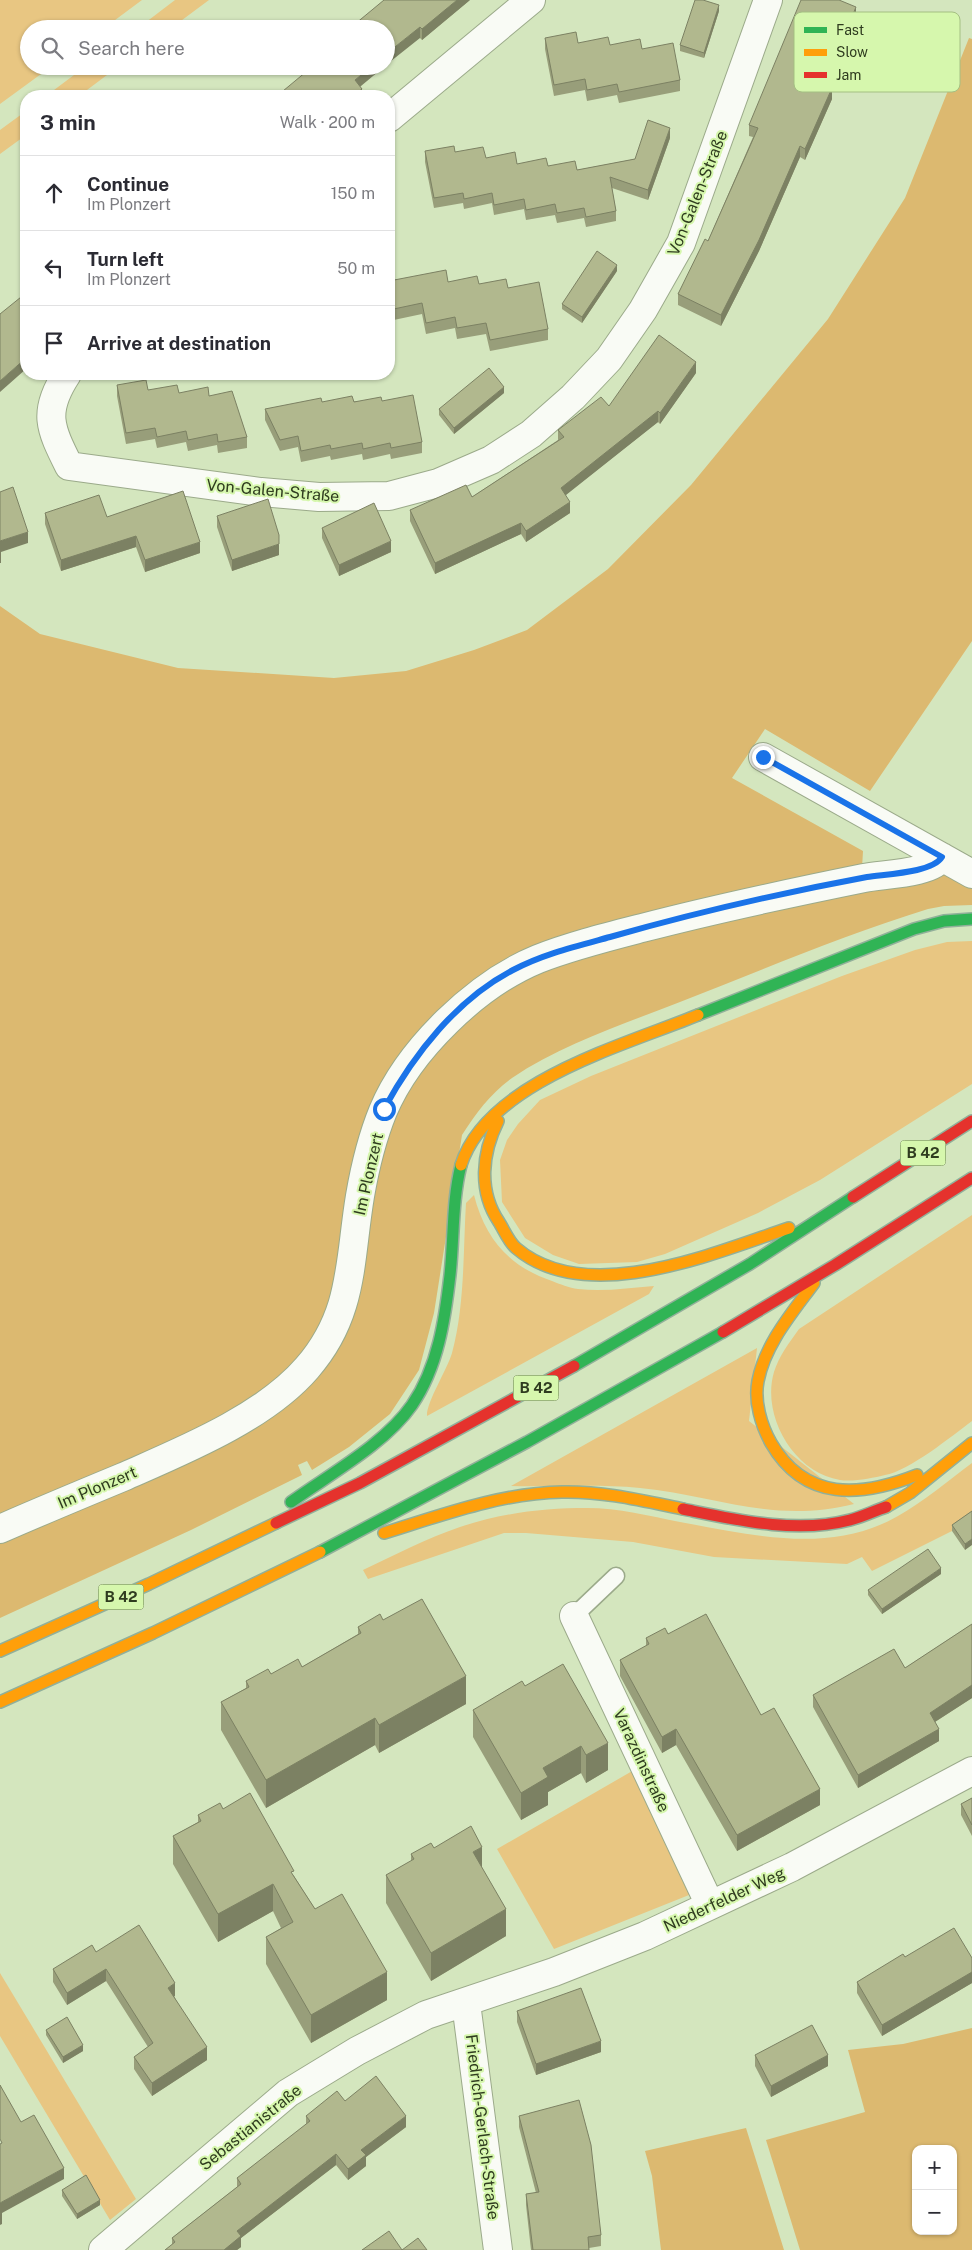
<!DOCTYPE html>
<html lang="en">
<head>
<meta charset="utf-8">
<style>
	:root { --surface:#fff; --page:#f2f2f3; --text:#2b2b33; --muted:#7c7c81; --line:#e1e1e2 }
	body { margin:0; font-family:"Public Sans",sans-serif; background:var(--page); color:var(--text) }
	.controls { position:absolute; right:15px; bottom:15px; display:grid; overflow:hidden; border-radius:10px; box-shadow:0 1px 4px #0004 }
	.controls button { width:45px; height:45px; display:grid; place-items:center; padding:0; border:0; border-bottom:1px solid var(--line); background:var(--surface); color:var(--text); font:25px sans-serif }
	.stop { position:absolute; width:15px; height:15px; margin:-11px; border:4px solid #1a73e8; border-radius:50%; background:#fff }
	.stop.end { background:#1a73e8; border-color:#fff; box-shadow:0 1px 5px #0008 }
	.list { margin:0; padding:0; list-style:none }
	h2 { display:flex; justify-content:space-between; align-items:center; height:65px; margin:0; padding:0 20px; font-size:21px }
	h2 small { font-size:16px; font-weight:400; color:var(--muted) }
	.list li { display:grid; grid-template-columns:32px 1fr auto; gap:15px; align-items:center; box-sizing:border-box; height:75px; padding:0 20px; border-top:1px solid var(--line) }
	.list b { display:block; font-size:19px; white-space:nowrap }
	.list p { margin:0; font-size:16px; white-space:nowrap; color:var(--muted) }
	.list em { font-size:16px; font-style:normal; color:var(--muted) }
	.icon { flex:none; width:28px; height:28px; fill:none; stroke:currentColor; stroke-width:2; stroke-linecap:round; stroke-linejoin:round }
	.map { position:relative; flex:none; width:972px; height:2250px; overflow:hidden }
	.search { position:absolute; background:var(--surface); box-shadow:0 1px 4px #0004; left:20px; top:20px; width:375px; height:55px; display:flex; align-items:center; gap:12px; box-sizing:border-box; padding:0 18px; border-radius:28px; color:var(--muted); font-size:19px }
	.panel { position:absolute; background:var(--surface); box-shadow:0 1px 4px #0004; left:20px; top:90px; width:375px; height:290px; border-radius:20px }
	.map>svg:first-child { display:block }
	.green { fill:#e8c682 }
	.forest { fill:#dcb970; fill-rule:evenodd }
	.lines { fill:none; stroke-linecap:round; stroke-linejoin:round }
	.lane-casing { stroke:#9baa8a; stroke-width:19 }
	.street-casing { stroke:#9baa8a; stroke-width:30 }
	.fast-casing { stroke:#91b09a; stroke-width:14 }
	.slow-casing { stroke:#91b09a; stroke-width:14 }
	.jam-casing { stroke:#91b09a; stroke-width:14 }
	.lane { stroke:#f9fbf5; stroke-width:16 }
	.street { stroke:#f9fbf5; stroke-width:28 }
	.fast { stroke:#30b455; stroke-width:11 }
	.slow { stroke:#ff9f0a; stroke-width:11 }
	.jam { stroke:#e5322d; stroke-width:11 }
	.wall { fill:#989e7a }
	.shaded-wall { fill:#7c8163 }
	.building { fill:#b1b88e; stroke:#7c8163 }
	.route { stroke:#1a73e8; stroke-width:6 }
	.labels { text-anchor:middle; stroke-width:4; stroke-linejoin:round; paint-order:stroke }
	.shield { fill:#d6f7ad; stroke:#61744a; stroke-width:1 }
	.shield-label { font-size:15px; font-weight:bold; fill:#2f3c1f }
	.street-label { font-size:16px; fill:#2f3c1f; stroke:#d6f7ad }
	.key { fill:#d6f7ad; stroke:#a4bf82; stroke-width:1 }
	.key-label { font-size:14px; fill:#2f3c1f }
</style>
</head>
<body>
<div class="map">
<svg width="972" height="2250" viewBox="0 0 972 2250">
	<rect width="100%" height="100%" fill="#d4e6be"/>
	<path class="green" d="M0,0H142L103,29H29V66H52L0,104Z
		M175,0H209L170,29H137Z
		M86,66H119L79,96H46Z
		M26,111V135L0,154V130Z
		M972,941V1084L820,1180L758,1213L665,1254L637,1262L579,1264L553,1255L525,1238L502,1202L500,1160L507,1140L518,1124L540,1100L591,1076L842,976L915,950L947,942Z
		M474,1195C485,1239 510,1267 552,1281C560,1284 569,1288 578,1289C603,1292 629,1288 654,1286L649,1294L427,1416C426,1403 447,1370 452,1353C465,1305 463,1252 466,1203Z
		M972,1215V1421C952,1436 909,1471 885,1475C873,1478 853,1482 840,1480C794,1473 761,1416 774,1372C779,1356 789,1343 799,1329Z
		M757,1348L749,1421L854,1504C773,1524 718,1496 640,1488C598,1484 553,1487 511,1486Z
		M972,1463V1517L952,1531L872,1571L862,1557L847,1564L714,1557L633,1542L526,1533H504L368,1579L363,1570C395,1555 427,1538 460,1527C501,1513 544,1508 587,1508C618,1508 650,1516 680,1522C753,1535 830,1555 898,1516C924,1501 948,1481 972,1463Z
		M634,1770L691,1890L689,1895L554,1949L497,1849Z
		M0,1973L136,2199L110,2220L0,2036Z"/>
	<path class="forest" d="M969,38L972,39V641L870,791L765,729L732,778L863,851L861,886L952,872L972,882V905L944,906L928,909C844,935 762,970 680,1002C624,1024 562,1044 512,1078C491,1093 476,1113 462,1135L434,1313L419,1370L390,1414L349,1447L312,1470L307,1461L298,1465L302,1475L191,1530L0,1618V606L40,634L178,668L334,678L406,671L474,650L527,630L608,569L691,485L828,319L905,198Z
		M972,2028V2250H800L766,2140L865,2112L848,2050L903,2044ZM916,2149H953V2231H916Z
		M746,2128L784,2250H661L652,2176L645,2151Z"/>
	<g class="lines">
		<defs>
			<path id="lane" d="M574,1616L616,1576"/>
			<path id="street" d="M389,118L531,0
				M67,374C42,412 50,428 69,466L261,492L319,497L389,496L438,483L491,460L531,434L573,397L609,359L643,310L681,243L768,0
				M763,757L972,874
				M0,1529C41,1511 82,1494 123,1477C182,1451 264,1418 307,1368C354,1314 349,1262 360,1196C365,1167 372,1138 383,1111C409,1049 477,984 538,959C571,946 607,937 642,928C715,909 790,893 864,878C883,874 932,874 942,857
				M574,1616L710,1905
				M466,2003L498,2250
				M103,2250L288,2093L357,2051L426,2015L554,1972L645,1936L792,1867L972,1771"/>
			<path id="fast" d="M698,1015L914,929L944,921L972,919
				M574,1366L750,1264L853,1197
				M291,1502C330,1474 385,1444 412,1405C438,1367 445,1319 450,1275C454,1238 452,1201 461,1165
				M320,1552L527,1442L723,1332"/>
			<path id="slow" d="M498,1121C482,1153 478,1191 499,1222C504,1230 509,1242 516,1248C586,1308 714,1253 789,1228
				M461,1165C487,1082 625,1045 698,1015
				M814,1283C792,1313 765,1344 758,1381C754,1401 761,1425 771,1443C805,1502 861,1497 917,1475
				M886,1507L910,1493L972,1443
				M384,1533C442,1515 501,1493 562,1492C603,1491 644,1501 683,1509
				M0,1651L149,1584L276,1523
				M0,1702L153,1633L320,1552"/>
			<path id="jam" d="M853,1197L972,1121
				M723,1332L835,1265L972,1178
				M683,1509C737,1520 796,1534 850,1520C862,1517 874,1511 886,1507
				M276,1523L360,1483L574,1366"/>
		</defs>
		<use href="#lane" class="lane-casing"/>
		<use href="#street" class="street-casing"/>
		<use href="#fast" class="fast-casing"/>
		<use href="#slow" class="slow-casing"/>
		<use href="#jam" class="jam-casing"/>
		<use href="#lane" class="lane"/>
		<use href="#street" class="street"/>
		<use href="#fast" class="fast"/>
		<use href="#slow" class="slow"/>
		<use href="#jam" class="jam"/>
	</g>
	<path class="wall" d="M470,0L422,40L420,38L386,29Z
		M719,11L704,58L680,51V45Z
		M856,18L827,86L832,99L805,160L800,157L759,251L721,326L678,305V294L708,241L753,137L749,136V125Z
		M545,38L578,43L642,49L680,80V91L619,103L617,95L587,101L585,90L554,96L545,49Z
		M670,138L648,200L612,188L616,211V221L586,227L584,218L557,223L555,215L526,220L524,209L494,215L492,203L464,209L463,203L434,208L425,162V151L455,152L517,164L577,170L635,159Z
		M617,271L582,323L562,309V304Z
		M389,281L448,282L479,284L508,288L548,329V340L490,351L486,334L457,339L455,328L426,334L422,314L389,321Z
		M696,373L660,424L658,422L565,495L570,513L526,542L521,534L435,574L410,521V510L472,497L558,440V430L609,406Z
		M117,385L148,390L209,396L247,437V448L218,453L217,445L188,451L186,442L157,448L155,439L126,444L117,396Z
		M504,393L454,434L439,415V409Z
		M382,401L422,442V453L391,459L390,454L363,460L362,454L331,460L330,456L301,462L298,447L280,451L265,420V409L322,402Z
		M45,513L107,517L200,553L145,572L136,547L61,571L45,524Z
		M217,516L279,555L232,571L217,527Z
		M322,528L391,552L339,576L322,538Z
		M972,1511L965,1550L952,1531V1525Z
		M941,1574L882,1614L868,1595V1590Z
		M383,1620L466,1704L379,1753L375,1745L266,1808L221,1730V1702L246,1688V1681L271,1674L302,1667L358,1634V1627Z
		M972,1624V1698L935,1722L939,1741L858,1788L813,1707V1695L905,1668Z
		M668,1634L761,1715L820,1805L737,1851L676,1745L662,1753L620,1676V1660L646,1646V1638Z
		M525,1686L608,1770L586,1783L581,1773L548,1792V1805L521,1820L473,1737V1710Z
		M972,1798V1836L961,1815V1804Z
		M223,1809L294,1876L315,1909L387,2000L311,2043L266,1964V1937L281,1928L273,1911L218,1942L173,1864V1836L198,1822V1815Z
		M434,1848L482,1868L506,1936L431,1981L386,1903V1875L411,1861V1854Z
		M96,1952L175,1996H174L207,2060L152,2096L134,2069V2057L148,2047L106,1981L67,2005L53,1982V1969Z
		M905,1957L972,1958V1983L882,2036L857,1993V1982Z
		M517,2011L601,2052L536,2075L517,2022Z
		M46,2030L83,2051L63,2063L46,2035Z
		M755,2055L828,2066L771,2097L755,2066Z
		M345,2101L406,2127L366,2157V2166L348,2180L336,2165L241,2238V2247L237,2250H165L172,2245V2238L237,2187V2178L306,2125V2116Z
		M519,2116L601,2235V2246L589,2248V2250H531L526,2205V2194L536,2193L519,2127Z
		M62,2190L100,2205L77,2219L62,2196Z"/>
	<path class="shaded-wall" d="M457,0H470L422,40V29Z
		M719,5V11L704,58V53Z
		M856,7V18L823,95V84Z
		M420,27V38L386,65V54Z
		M372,66H385L355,91V80Z
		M832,88V99L805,160V149Z
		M362,89V96H353Z
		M670,128V138L648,200V190Z
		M800,146V157L759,251L721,326V315Z
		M617,265V271L582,323V317Z
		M26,358V369L0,392V381Z
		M696,362V373L660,424V413Z
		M504,387V393L454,434V428Z
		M658,411V422L561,499V488Z
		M570,502V513L526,542V531Z
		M521,523V534L435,574V563Z
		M28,532V543L1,552V563H0V541Z
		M136,536V547L61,571V560Z
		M391,541V552L339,576V565Z
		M200,542V553L145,572V560Z
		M279,544V555L232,571V560Z
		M972,1539V1545L965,1550V1544Z
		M941,1568V1574L882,1614V1609Z
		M466,1676V1704L379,1753V1725Z
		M972,1685V1698L930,1725V1713Z
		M375,1718V1745L266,1808V1780Z
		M676,1729V1745L662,1753V1737Z
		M939,1729V1741L858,1788V1775Z
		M608,1743V1770L586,1783V1755Z
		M581,1746V1773L548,1792V1805L521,1820V1793L543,1768Z
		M820,1789V1805L737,1851V1835Z
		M482,1847V1874L473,1852Z
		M273,1884V1911L218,1942V1914Z
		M506,1909V1936L431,1981V1953Z
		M106,1969V1981L67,2005V1993Z
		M387,1972V2000L311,2043V2015Z
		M972,1972V1983L882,2036V2025Z
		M175,1983V1996L168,2000V1988Z
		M601,2041V2052L536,2075V2064Z
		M83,2045V2051L63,2063V2057Z
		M207,2047V2060L152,2096V2083Z
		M828,2055V2066L771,2097V2086Z
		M406,2116V2127L366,2157V2166L348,2180V2169L361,2150Z
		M336,2154V2165L241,2238V2247L237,2250H224L237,2231Z
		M64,2168V2179L2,2213V2224L0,2225V2203Z
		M100,2200V2205L77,2219V2214Z"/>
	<path class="building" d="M384,0H457L422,29L420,27L386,54V29H349Z
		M695,0H703L719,5L704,53L680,45Z
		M801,0H839L856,7L823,84L832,88L805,149L800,146L759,240L721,315L678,294L705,239L708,241L758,128L749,125Z
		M576,32L578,43L608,37L610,45L640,39L642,49L673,43L680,80L619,92L617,84L587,90L585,79L554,85L545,38Z
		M313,66H372L355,80L362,89L353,96H277Z
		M648,120L670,128L648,190L610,177L616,211L586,217L584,208L557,213L555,204L526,210L524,199L494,205L492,193L464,199L463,193L434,198L425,151L454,146L455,152L483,147L486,158L515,152L517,164L546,158L548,166L575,161L577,170L635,159Z
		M597,251L617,265L582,317L562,304Z
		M446,270L448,282L477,276L479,284L506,279L508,288L539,282L548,329L490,340L486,323L457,328L455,317L426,323L422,303L389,310V281Z
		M26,293V358L0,381V314Z
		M659,335L696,362L660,413L658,411L561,488L570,502L526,531L521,523L435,563L410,510L466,485L472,497L564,437L558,430L601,397L609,406Z
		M489,368L504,387L454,428L439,409Z
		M146,380L148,390L177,385L179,393L208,387L209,396L232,391L247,437L218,442L217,434L188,440L186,431L157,437L155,428L126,433L117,385Z
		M413,395L422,442L391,448L390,443L363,449L362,443L331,449L330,445L301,451L298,436L280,440L265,409L321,398L322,402L352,396L354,402L381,397L382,401Z
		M13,487L28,532L0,541V492Z
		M183,491L200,542L145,560L136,536L61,560L45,513L99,495L107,517Z
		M268,499L279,535V544L232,560L217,516Z
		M374,503L391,541L339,565L322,528Z
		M972,1511V1539L965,1544L952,1525Z
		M928,1549L941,1568L882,1609L868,1590Z
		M422,1599L466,1676L379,1725L375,1718L266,1780L221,1702L249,1687L246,1681L268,1669L271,1674L298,1659L302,1667L361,1633L358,1627L380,1614L383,1620Z
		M706,1614L761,1715L774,1708L820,1789L737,1835L676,1729L662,1737L620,1660L649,1644L646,1638L665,1628L668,1634Z
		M972,1624V1685L930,1713L939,1729L858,1775L813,1695L894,1649L905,1668Z
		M563,1664L608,1743L586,1755L581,1746L543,1768L548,1777L521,1793L473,1710L522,1681L525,1686Z
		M250,1793L294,1871L291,1872L315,1909L342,1894L387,1972L311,2015L266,1937L293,1922L273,1884L218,1914L173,1836L201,1821L198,1815L220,1803L223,1809Z
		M972,1798V1825L961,1804Z
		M471,1826L482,1847L473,1852L506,1909L431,1953L386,1875L414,1859L411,1854L431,1843L434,1848Z
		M139,1925L175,1983L168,1988L207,2047L152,2083L134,2057L153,2043L106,1969L67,1993L53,1969L92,1945L96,1952Z
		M954,1928L972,1958V1972L882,2025L857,1982L903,1954L905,1957Z
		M581,1988L601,2041L536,2064L517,2011Z
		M67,2017L83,2045L63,2057L46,2030Z
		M812,2025L828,2055L771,2086L755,2055Z
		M376,2076L406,2116L361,2150L366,2155L348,2169L336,2154L237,2231L241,2236L224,2250H165L175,2242L172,2238L241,2184L237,2178L310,2121L306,2116L337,2091L345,2101Z
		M0,2085L21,2122L34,2115L64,2168L0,2203V2144L2,2143L0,2139Z
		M579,2100L591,2145L601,2235L588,2237L589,2250H533L526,2194L539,2192L519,2116Z
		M86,2175L100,2200L77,2214L62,2190Z
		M389,2231L402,2250L418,2238L427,2250H362Z"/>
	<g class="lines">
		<path class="route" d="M384,1109C414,1054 457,999 513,970C543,954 577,946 610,937C694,913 781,893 867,877C885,874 932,873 942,857L763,757"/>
	</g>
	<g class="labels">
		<g class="shield">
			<rect x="900.5" y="1140.5" width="45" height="25" rx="4"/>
			<rect x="513.5" y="1375.5" width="45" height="25" rx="4"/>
			<rect x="98.5" y="1584.5" width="45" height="25" rx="4"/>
		</g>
		<g class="shield-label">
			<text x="923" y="1158">B 42</text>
			<text x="536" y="1393">B 42</text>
			<text x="121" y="1602">B 42</text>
		</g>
		<g class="street-label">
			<text transform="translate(697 193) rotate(-68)" y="6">Von-Galen-Straße</text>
			<text transform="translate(273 490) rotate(5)" y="6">Von-Galen-Straße</text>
			<text transform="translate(368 1174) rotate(-77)" y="6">Im Plonzert</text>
			<text transform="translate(97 1487) rotate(-23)" y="6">Im Plonzert</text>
			<text transform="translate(642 1760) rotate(65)" y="6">Varazdinstraße</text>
			<text transform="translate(724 1899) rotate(-25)" y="6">Niederfelder Weg</text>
			<text transform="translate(250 2127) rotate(-39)" y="6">Sebastianistraße</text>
			<text transform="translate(483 2127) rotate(83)" y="6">Friedrich-Gerlach-Straße</text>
		</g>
	</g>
	<rect x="794" y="12" width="166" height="80" rx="8" class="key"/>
	<rect x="804" y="27" width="23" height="6" fill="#30b455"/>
	<rect x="804" y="49" width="23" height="7" fill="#ff9f0a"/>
	<rect x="804" y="72" width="23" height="6" fill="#e5322d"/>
	<g class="key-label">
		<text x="836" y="35">Fast</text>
		<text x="836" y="57">Slow</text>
		<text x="836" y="80">Jam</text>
	</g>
</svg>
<div class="controls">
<button>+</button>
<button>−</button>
</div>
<div class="stop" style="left:384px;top:1109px"></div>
<div class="stop end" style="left:763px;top:757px"></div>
<div class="search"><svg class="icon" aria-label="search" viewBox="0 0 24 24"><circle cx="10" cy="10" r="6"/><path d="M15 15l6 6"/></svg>Search here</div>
<section class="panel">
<h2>3 min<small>Walk · 200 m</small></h2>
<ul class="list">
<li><svg class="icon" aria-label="ahead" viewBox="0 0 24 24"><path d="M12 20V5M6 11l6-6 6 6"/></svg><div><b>Continue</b><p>Im Plonzert</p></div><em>150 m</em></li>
<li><svg class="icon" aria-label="left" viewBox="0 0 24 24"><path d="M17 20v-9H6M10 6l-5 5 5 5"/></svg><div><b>Turn left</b><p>Im Plonzert</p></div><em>50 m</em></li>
<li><svg class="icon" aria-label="arrive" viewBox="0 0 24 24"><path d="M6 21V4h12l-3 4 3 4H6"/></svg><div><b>Arrive at destination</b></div></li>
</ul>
</section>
</div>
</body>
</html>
